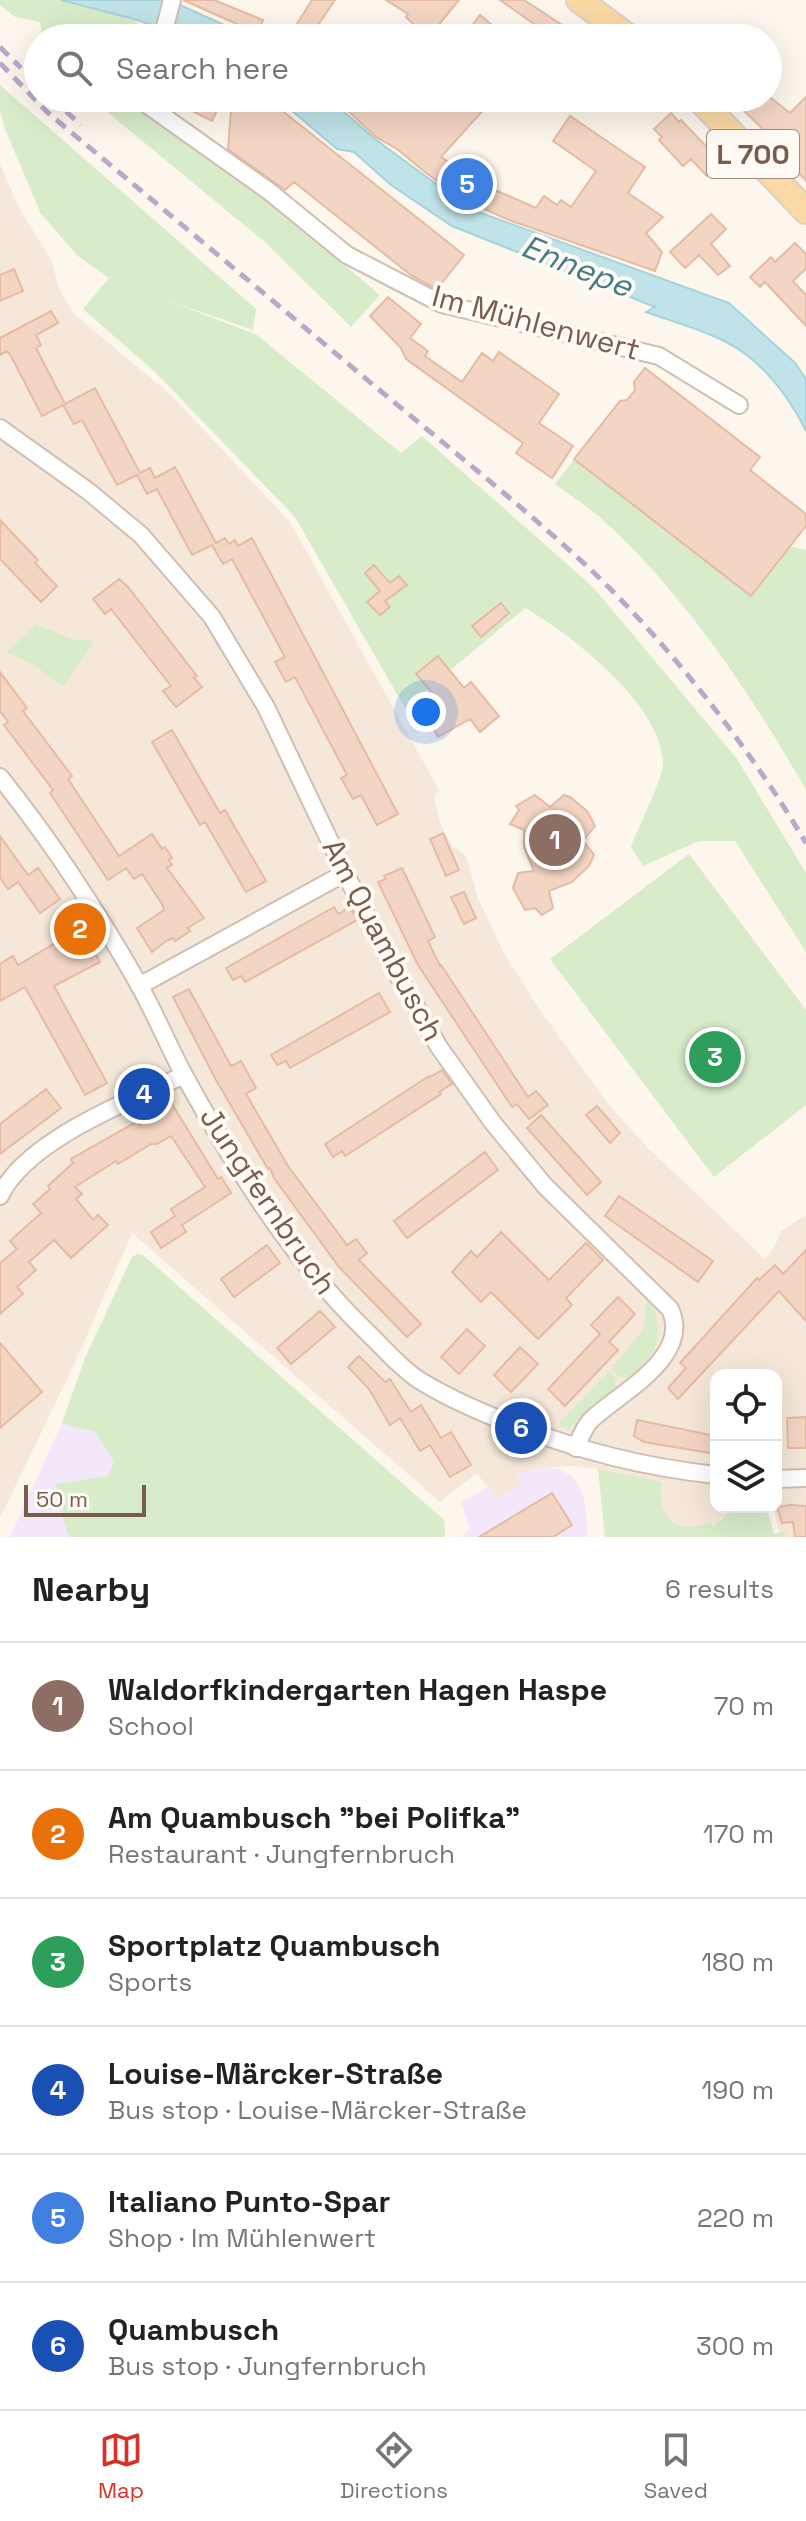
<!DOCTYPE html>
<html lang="en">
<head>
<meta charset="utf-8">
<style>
	:root { --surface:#fff; --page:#f6f6f6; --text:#222; --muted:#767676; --line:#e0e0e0; --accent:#d93025 }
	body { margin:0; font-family:"Space Grotesk",sans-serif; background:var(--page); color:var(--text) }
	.controls { position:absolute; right:24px; bottom:24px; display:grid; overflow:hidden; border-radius:16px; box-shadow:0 8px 32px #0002 }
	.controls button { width:72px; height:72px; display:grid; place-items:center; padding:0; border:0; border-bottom:2px solid var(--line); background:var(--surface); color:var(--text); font:40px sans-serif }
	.scale { position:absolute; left:24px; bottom:20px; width:122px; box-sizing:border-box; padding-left:8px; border:4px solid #7a5c4d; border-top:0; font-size:22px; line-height:28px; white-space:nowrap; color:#7a5c4d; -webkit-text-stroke:6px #fffaf3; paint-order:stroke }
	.you { position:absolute; left:426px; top:712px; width:28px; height:28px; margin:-20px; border:6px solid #fff; border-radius:50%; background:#1a73e8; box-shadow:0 0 0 12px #1a73e833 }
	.badge { display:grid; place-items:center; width:52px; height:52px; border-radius:50%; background:var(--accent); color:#fff; font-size:26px; font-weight:700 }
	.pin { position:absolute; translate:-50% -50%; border:4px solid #fff; box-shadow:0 2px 8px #0006 }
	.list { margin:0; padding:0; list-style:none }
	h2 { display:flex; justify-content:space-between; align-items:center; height:104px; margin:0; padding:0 32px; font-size:34px }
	h2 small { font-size:26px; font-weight:400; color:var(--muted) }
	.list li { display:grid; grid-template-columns:52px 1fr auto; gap:24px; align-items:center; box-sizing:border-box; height:128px; padding:0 32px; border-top:2px solid var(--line) }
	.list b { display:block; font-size:30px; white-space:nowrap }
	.list p { margin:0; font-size:26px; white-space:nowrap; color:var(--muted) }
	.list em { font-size:26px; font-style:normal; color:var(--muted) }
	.icon { flex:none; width:44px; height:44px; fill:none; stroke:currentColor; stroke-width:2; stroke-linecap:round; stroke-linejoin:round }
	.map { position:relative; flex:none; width:806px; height:1537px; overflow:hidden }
	.search { position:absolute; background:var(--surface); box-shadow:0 8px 32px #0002; left:24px; right:24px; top:24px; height:88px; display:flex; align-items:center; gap:20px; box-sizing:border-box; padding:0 28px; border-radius:44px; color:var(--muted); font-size:30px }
	.sheet { height:872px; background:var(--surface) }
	nav { display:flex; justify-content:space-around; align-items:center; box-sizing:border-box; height:112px; border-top:2px solid var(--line); background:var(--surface); font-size:22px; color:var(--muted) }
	nav a { display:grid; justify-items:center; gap:4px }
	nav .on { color:var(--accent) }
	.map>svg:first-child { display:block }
	.residential { fill:#f5e8da }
	.education { fill:#f3e8fa }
	.green { fill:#d8ecc9 }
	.water { fill:#bfe3e8; stroke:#a5d3da; stroke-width:2 }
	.building { fill:#f3d5c3; stroke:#e6bba3; stroke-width:2 }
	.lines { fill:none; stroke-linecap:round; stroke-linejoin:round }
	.minor-casing { stroke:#d1beb0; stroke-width:20 }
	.primary-casing { stroke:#dad1cd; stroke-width:28 }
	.minor { stroke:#fff; stroke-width:16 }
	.primary { stroke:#fbd9a5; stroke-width:24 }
	.rail { stroke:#b9a8c9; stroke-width:5; stroke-dasharray:12 8; stroke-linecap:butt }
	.labels { text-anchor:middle; stroke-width:8; stroke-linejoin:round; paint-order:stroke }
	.shield { fill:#fffaf3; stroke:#a28b7f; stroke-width:2 }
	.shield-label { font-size:28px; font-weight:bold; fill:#7a5c4d }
	.street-label { font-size:30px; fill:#7a5c4d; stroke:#fffaf3 }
	.water-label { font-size:32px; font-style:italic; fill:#437c86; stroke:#fffaf3 }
</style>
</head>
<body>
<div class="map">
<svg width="806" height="1537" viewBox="0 0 806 1537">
	<rect width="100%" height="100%" fill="#fdf6ec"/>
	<path class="residential" d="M0,164L19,208L52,261L58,287L74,314L171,395L290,522L439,790L434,798L440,823L452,845L466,856L478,898L504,953L540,1010L612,1109L649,1149L765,1259L775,1246L781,1231L806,1215V1537H786L784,1532L779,1533L773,1507H776V1375H716V1507H742L734,1513L731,1510L712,1526L709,1522L695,1528L678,1525L664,1514L660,1494L598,1469L575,1466L542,1468L516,1474L522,1485L496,1500L477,1473L440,1502L132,1233L72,1369L0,1518Z"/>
	<path class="education" d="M85,1359L131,1446L440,1537H10L62,1423Z
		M542,1468L559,1469L573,1477L581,1489L585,1503L588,1537H461L470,1529L461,1502L488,1487L497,1499L521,1485L516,1473Z"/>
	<path class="green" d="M0,0H61L134,19L148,38L73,27L78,38H43L40,22L15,17L0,5Z
		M0,85L256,309L253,330L164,299L257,335L401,453L422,436L593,587L737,759L806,873V952L735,841H699L643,866L631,847C637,831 662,779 663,766C664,706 572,635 525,608L405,708L295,517L155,372L83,309L109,278L79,257L41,214L5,129L0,111Z
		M93,98H126L280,210L380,295L351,327L266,243L118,121Z
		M574,459L751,596L790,546L806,550V790C751,694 686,596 604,521C589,507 571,496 555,484Z
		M36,624L71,639L95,641L63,687L34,665L7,652Z
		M689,854L806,1010V1105L714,1177L550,959Z
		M137,1254L143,1255L444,1520L445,1537H69L59,1505L56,1484L108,1476L114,1461L95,1432L62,1423L85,1358L132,1257Z
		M647,1298C669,1333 657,1353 630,1378L620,1377L611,1369L644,1329Z
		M609,1371L617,1379L614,1383L618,1388L583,1413L569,1429L560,1427V1423Z
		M598,1469L662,1482C656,1515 676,1537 709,1522L713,1526L732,1510L734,1513L742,1507H771L767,1508L774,1534L784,1531L786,1537H605Z"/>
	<path class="water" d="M61,0H169L253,38H189L134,19Z
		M277,98H328L375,139L470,209L729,303L795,363L806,379V431C791,401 771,373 744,353C719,334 676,323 646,312L655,307L452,226L391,185L354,152L337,149Z"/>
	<path class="building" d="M183,0H214L263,20L259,31L251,30L237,26V24Z
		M312,0H335L309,38H288Z
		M386,0H459L428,38L406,17L408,14Z
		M500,0H524L582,38H554Z
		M480,15L508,38H463Z
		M806,97V181L786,159L789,155L731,98H771L790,113Z
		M166,98H223L212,121Z
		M232,98H266L464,255L437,289L412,276L294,182L285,190L228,149Z
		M334,98H494L441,157L477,182L536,208L544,196L557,205L561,200L571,207L596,171L553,141L570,116L645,167L628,193L663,217L646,233L662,252L655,271L509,220L464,200L426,173L397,149L376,137Z
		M671,113L679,122L681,120L721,162L707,176L691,159L683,166L659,140L662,137L654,129Z
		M711,214L726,229L711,244L730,266L718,275L699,255L685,268L670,252Z
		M795,243L806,254V269L793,281L806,295V326L765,282L760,287L750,277L771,257L775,262Z
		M14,269L23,291L0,301V275Z
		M388,297L421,324L410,338L428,351L425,356L462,382L482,353L493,361L499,352L559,394L539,423L573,446L552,478L516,453L523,443L406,359L401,348L370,316Z
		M51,311L58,323L36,335L41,345L36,348L65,404L95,388L140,473L150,468L155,478L175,467L216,543L225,538L229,544L235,540L238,546L252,538L398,814L377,825L361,795L353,799L341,778L347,775L295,677L286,682L275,662L285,657L232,559L223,564L212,545L192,555L157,489L147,494L137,475L117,485L82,420L74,424L63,405L42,416L11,356L7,351L0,355V338Z
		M645,368L760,457L750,470L806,514V526L751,596L574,459L620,401L627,400L635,390L634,382Z
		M0,520L38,560L35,563L57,586L41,602L0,559Z
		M374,565L390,583L399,576L407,585L385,601L390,607L380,615L367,602L380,591L365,573Z
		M119,579L128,587L197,676L194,678L202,687L176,707L163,691L171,686L111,609L105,614L93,599Z
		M501,603L509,613L481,637L472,626Z
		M438,656L464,688L471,682L499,716L480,732L470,719L438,737L424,713L438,700L416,674Z
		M0,672L27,708L23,711L72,776L68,779L119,856L152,834L162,849L165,847L172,858L169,860L172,865L167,868L204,918L188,928L190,931L175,941L173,938L166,941L152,952L137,928L164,910L162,904L142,874L134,879L126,868L108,880L50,793L53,790L4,725L8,722L0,711Z
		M172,730L220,813L225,810L266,881L246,892L205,822L200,825L152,742Z
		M535,795L550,807L564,795L570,797L587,811L595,826L583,841L594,855L589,866L572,882L549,891L553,908L542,915L535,908L525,910L513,888L518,873L534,871L524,847V830L510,824L519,810L516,806Z
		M443,833L459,870L446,876L430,839Z
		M0,836L28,875L38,868L60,899L40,913L18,882L8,889L0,878Z
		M402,868L435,937L428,941L440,966L441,965L528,1097L536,1091L548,1105L529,1119L517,1104L512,1107L418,965L378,882L386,879L384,876Z
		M464,892L476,918L464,924L451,897Z
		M334,907L338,914L350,907L357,920L245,982L241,976L233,980L226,968Z
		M81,928L100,962L54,986L107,1083L85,1095L25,987L0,1001V964L13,956L18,965Z
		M189,989L231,1066L241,1061L256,1088L246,1094L288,1166L347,1245L356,1239L367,1253L359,1260L421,1324L407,1337L339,1267L274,1178L270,1168L268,1169L216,1080L173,997Z
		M379,993L390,1012L290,1068L286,1061L277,1065L271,1055Z
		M442,1070L452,1084L439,1092L441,1094L345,1156L342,1151L333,1157L325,1144L429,1076L430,1077Z
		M46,1089L61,1108L0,1154V1124Z
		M172,1104L218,1179L221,1177L231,1193L182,1225L186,1232L161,1248L151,1232L175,1216L171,1209L205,1187L171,1136L157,1144H151L123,1161L118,1164L116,1161L75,1187L82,1194L76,1199L93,1220L98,1215L108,1225L71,1258L54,1240L29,1262L36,1270L17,1287L23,1294L0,1314V1263L17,1249L10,1241L41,1213L33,1204L50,1189L48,1186L73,1163L71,1159L138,1121L140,1125Z
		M597,1106L620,1133L610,1143L586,1115Z
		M541,1115L601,1182L587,1195L527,1128Z
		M485,1152L498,1170L407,1238L394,1221Z
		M619,1196L713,1261L698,1282L605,1216Z
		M501,1232L549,1280L586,1243L603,1260L566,1298L572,1305L538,1339L491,1292L481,1302L452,1272L471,1251L477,1257Z
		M267,1245L280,1263L234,1297L221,1279Z
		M806,1250V1321L779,1291L678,1399L668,1388L686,1368L680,1363L757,1278L759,1280L775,1265L783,1274Z
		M618,1297L635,1314L609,1342L618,1350L565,1406L548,1389L600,1334L591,1325Z
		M320,1311L335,1327L291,1364L277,1348Z
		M467,1329L485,1346L459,1374L441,1357Z
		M0,1343L42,1392L0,1428Z
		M520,1347L538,1364L511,1392L494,1375Z
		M359,1356L385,1382L390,1379L411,1412L421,1405L441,1438L451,1432L471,1465L450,1477L430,1445L420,1451L400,1418L390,1425L369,1389L348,1367Z
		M806,1417V1448H788L787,1418Z
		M637,1420L716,1436V1454L644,1442L634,1436Z
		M552,1493L572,1525L553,1537H479Z
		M791,1505L806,1506V1537H795L793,1522L782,1523L777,1507Z"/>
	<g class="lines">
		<defs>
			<path id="minor" d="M162,38L172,0
				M143,98L142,101L270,192L347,255L442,304L659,356L739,405
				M0,428L88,491L141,535L212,617L266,707L345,873L392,965L439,1047L493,1123L545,1186L670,1309C693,1357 619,1393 591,1420C584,1427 580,1438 576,1448
				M0,777C52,842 97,911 138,983C155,1013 168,1045 184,1075C234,1166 291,1258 366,1331C383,1347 399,1367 419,1380C448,1398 480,1412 511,1424C581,1451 642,1467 716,1475
				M139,986L345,873
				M0,1196C26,1140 131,1100 184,1075
				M776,1479L806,1478"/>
			<path id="primary" d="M579,0L630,38
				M698,98L806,211"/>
		</defs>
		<use href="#minor" class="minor-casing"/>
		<use href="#primary" class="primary-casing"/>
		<use href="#minor" class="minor"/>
		<use href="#primary" class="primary"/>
		<path class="rail" d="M0,47L21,68
			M0,63L47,112C157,204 267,296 377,388C448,447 521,505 589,568C669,644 750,748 806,843
			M51,98L81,125"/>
	</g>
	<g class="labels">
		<rect class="shield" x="707" y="130" width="92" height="48" rx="6"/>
		<g class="shield-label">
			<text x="753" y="164">L 700</text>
		</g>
		<g class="street-label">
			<text transform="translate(536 323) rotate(15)" y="10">Im Mühlenwert</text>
			<text transform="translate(383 940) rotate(62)" y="10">Am Quambusch</text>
			<text transform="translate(268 1201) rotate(56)" y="10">Jungfernbruch</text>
		</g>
		<g class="water-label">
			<text transform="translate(577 266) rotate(22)" y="11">Ennepe</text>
		</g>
	</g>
</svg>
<div class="controls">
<button><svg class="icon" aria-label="locate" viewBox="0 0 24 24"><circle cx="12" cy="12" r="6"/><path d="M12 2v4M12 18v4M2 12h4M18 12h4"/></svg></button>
<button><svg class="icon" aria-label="layers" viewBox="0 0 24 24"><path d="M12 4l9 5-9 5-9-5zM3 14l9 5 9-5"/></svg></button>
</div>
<div class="scale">50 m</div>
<div class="you"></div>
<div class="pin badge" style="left:555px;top:840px;background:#8d6e63">1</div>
<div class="pin badge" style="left:80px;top:929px;background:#e8710a">2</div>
<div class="pin badge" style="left:715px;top:1057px;background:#2e9e5b">3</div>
<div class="pin badge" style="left:144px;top:1094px;background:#1a4fb4">4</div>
<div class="pin badge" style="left:467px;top:184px;background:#3f7fe0">5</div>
<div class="pin badge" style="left:521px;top:1428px;background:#1a4fb4">6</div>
<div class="search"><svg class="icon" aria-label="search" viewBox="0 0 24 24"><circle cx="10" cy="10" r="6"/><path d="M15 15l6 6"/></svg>Search here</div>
</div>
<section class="sheet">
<h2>Nearby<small>6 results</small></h2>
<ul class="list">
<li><span class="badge" style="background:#8d6e63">1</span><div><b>Waldorfkindergarten Hagen Haspe</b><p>School</p></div><em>70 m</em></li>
<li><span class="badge" style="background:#e8710a">2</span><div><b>Am Quambusch &quot;bei Polifka&quot;</b><p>Restaurant · Jungfernbruch</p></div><em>170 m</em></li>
<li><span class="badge" style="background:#2e9e5b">3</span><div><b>Sportplatz Quambusch</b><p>Sports</p></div><em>180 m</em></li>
<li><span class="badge" style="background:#1a4fb4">4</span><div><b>Louise-Märcker-Straße</b><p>Bus stop · Louise-Märcker-Straße</p></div><em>190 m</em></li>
<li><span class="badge" style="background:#3f7fe0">5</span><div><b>Italiano Punto-Spar</b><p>Shop · Im Mühlenwert</p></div><em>220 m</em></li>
<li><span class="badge" style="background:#1a4fb4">6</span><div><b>Quambusch</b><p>Bus stop · Jungfernbruch</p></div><em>300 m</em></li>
</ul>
</section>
<nav>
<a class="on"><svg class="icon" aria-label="map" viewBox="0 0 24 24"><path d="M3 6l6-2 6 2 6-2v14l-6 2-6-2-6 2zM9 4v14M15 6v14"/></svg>Map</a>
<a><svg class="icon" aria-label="directions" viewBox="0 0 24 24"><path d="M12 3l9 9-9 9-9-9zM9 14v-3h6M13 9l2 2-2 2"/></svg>Directions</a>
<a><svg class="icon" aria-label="saved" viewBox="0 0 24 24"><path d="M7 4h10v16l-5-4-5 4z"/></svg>Saved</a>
</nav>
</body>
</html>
